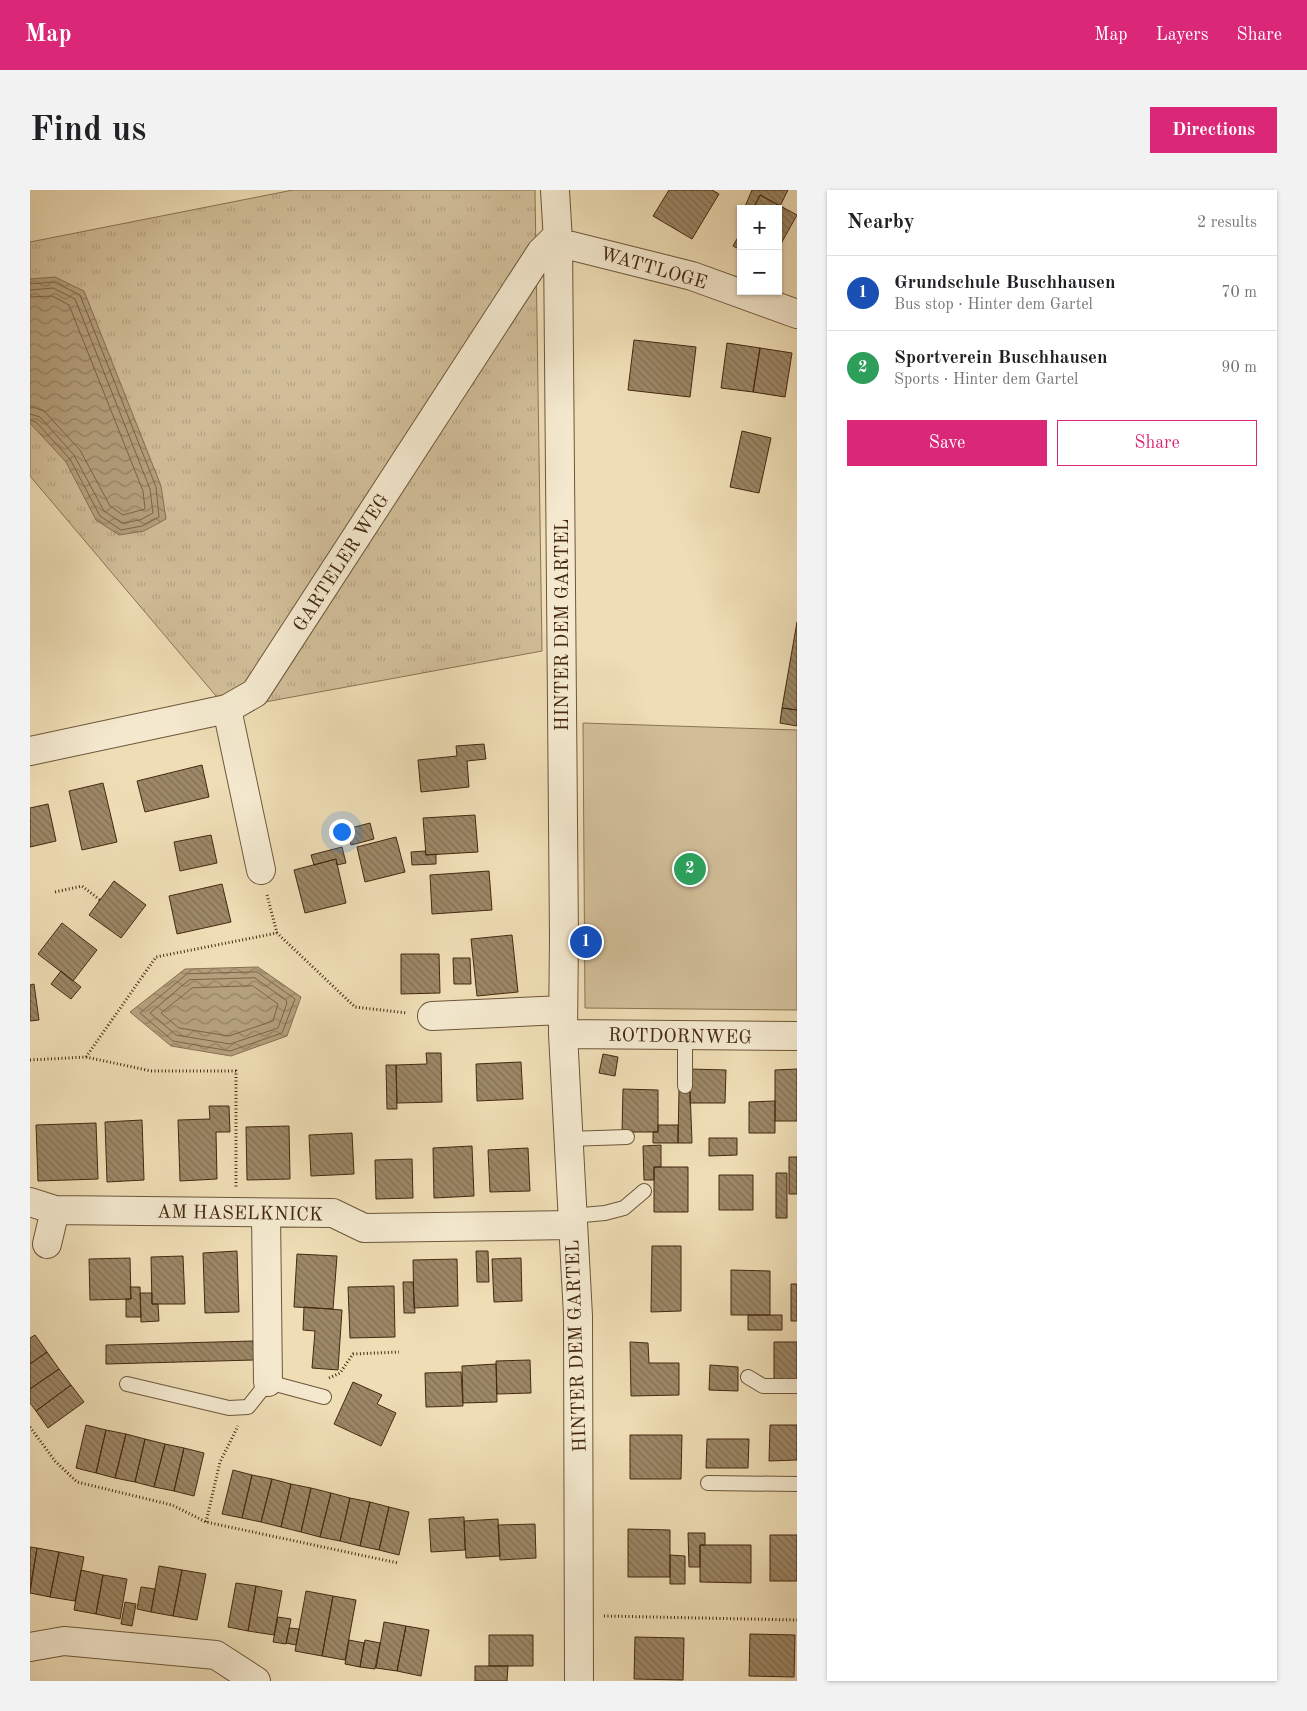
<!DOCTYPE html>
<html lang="en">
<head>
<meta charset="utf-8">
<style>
	:root { --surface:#fff; --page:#f2f2f2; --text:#202124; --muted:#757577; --line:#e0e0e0; --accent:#db2777 }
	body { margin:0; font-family:"Old Standard TT",serif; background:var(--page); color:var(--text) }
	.controls { position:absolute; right:15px; top:15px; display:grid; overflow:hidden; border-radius:0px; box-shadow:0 1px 4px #0004 }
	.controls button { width:45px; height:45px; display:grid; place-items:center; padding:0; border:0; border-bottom:1px solid var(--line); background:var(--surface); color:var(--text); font:25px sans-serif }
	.you { position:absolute; left:311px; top:641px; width:18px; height:18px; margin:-12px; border:4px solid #fff; border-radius:50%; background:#1a73e8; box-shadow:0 0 0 8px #1a73e833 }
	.badge { display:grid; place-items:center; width:32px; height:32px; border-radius:50%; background:var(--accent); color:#fff; font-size:16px; font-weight:700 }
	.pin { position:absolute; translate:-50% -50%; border:2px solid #fff; box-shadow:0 1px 5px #0006 }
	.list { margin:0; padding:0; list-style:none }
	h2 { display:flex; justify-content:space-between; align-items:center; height:65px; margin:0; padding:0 20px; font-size:21px }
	h2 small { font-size:16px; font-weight:400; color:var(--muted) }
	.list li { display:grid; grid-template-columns:32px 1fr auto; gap:15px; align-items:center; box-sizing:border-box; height:75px; padding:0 20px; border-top:1px solid var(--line) }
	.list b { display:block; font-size:19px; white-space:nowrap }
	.list p { margin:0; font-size:16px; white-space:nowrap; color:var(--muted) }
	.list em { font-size:16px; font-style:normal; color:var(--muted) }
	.actions { display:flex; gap:10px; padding:15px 20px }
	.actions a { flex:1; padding:11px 0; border:1px solid var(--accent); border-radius:0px; text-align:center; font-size:18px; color:var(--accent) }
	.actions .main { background:var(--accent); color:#fff }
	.map { position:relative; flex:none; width:767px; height:1491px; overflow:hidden; border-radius:0px }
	header { display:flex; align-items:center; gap:30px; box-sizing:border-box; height:70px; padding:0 25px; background:var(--accent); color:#fff }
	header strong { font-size:24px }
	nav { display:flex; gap:28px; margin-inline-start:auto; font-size:18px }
	.intro { display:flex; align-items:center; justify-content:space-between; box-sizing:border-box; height:120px; padding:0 30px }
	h1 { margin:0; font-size:35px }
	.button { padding:12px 22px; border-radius:0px; background:var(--accent); color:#fff; font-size:18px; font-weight:700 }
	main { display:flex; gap:30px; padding:0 30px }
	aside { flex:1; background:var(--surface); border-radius:0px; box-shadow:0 1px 4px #0004 }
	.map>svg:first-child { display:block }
	.grass { fill:url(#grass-tufts); stroke:#8a7454 }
	.pitch { fill:#d1be99; stroke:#8a7454 }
	.water { fill:url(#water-waves); stroke:#877051 }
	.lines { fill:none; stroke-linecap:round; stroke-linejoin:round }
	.shore { stroke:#7c6446; stroke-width:1 }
	.building { fill:url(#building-back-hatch); stroke:#442910 }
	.service-casing { stroke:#6e5639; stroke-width:16 }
	.minor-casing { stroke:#6e5639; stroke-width:30 }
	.path { stroke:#442910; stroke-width:3; stroke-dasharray:1 2.5; stroke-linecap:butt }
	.service { stroke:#f4e9cf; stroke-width:14 }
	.minor { stroke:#f4e9cf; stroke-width:28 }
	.labels { text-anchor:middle; stroke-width:4; stroke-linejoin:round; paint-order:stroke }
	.street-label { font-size:19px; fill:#442910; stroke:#f4e9cf }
</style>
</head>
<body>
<header>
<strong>Map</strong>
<nav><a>Map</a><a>Layers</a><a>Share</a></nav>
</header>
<div class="intro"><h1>Find us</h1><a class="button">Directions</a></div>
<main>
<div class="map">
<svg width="767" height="1491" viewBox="0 0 767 1491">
	<defs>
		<pattern id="grass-tufts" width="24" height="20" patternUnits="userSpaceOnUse" patternTransform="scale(1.25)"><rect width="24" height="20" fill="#d1be99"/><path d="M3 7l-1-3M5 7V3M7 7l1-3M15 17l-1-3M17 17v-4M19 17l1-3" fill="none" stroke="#b5a383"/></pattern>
		<pattern id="water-waves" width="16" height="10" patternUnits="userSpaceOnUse" patternTransform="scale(1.25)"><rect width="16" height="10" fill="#b4a07d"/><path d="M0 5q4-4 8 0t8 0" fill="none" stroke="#948265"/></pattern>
		<pattern id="building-back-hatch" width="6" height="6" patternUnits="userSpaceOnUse" patternTransform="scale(1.25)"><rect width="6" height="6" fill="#9c8766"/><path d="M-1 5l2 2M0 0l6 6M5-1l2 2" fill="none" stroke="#816e53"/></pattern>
	</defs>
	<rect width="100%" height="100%" fill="#eeddb5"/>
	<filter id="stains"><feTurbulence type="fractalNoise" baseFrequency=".004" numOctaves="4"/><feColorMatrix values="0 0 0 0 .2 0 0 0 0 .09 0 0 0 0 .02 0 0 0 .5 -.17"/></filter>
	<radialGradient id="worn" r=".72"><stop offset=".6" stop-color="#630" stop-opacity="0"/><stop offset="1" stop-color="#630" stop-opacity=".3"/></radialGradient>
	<path class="grass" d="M263,0H505L512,461L197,519L0,286V52Z"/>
	<path class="pitch" d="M553,533L767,540V820L555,818Z"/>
	<path class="water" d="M25,87L54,101L131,296L136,329L114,341L89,345L66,330L36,272L0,233V89Z
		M228,777L271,807L257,846L201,866L141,856L100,822L155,779Z"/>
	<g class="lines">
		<path class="shore" d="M0,94L24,92L50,105L126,297L129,327L112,336L91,340L70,326L40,269L6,232L0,230
			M0,100L23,98L45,109L120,299L123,323L110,330L92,333L74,321L44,265L10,227L0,224
			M0,107L22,106L39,115L113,301L115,319L93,325L80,316L50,260L14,221L0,216
			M227,782L265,809L252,843L200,861L143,851L110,823L157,784Z
			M225,788L256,810L257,813L248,838L200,854L146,845L120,823L159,790Z
			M223,796L248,814L243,831L199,846L149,838L131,823L162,798Z"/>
	</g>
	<path class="building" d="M639,0H682L689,4L662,49L623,26Z
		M722,0H758L750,16L730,5L723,19H714Z
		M730,5L767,25L748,59V19H723Z
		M711,42V60L703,56Z
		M604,150L666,157L660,207L598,200Z
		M697,153L730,158L723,202L691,198Z
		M730,158L762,163L755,207L723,202Z
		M712,241L741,248L729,303L700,297Z
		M767,432V520L752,518Z
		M752,518L767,520V536L750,533Z
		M454,554L456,569L437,571L439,597L391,602L388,570L427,566L426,556Z
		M172,575L179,607L115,622L107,591Z
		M73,593L87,652L52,660L39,601Z
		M18,614L26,651L0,657V618Z
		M445,625L448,662L396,665L393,628Z
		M340,633L344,649L321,655L317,639Z
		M181,645L187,673L150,681L144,652Z
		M366,647L375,682L335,692L327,657Z
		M312,657L316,673L307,675L306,669L284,675L281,665Z
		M395,661L396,665L406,664V674L382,675L381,662Z
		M306,669L316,713L275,723L264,680Z
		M459,681L462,720L402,724L400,685Z
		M84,691L116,715L91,748L59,725Z
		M192,694L201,732L147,744L139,706Z
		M32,733L67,760L43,791L8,764Z
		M482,745L488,802L447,806L441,749Z
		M371,764H409L410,803L371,804Z
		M423,768H440L441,794H424Z
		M31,781L51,797L41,809L21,794Z
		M4,794L9,830L0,831V795Z
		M396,863H411L412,912L367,913L366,875L397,874Z
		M573,864L588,867L585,886L569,883Z
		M491,872L493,909L447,911L446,874Z
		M356,875H366L367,919H357Z
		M660,879L696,880L695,913H660Z
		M767,879V931H745V880Z
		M593,899L628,900V942H592Z
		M649,900H660L662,953H648Z
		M745,911V943H719V912Z
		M179,916H199L200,942H186L187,989L150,991L148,930L180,929Z
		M112,930L114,990L77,992L75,932Z
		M66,933L68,989L8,991L6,935Z
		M628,935H648V953H623V942H628Z
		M259,936L260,989L217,990L216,937Z
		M322,943L324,984L281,986L279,945Z
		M679,948H707V965L679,966Z
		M631,955V977H624V990H614L613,956Z
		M442,956L444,1006L404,1008L403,958Z
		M498,958L500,1001L460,1002L458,960Z
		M759,967H767V1004H759Z
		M382,969L383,1008L346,1009L345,970Z
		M624,977H658V1022H624Z
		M746,983H757V1028H746Z
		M689,985H723V1020H689Z
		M622,1056H651V1121L621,1122Z
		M207,1061L209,1122L175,1123L173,1063Z
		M446,1061H458L459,1092H447Z
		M267,1064L307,1066L303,1119L264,1117Z
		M153,1066L155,1114H122L121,1067Z
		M100,1068L101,1109L60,1110L59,1069Z
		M491,1068L492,1111L464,1112L462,1069Z
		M427,1069L428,1116L384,1118L383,1070Z
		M701,1080L740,1081V1125H701Z
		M373,1092H383L385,1123H374Z
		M761,1094H767V1131H761Z
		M364,1096L365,1147L320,1148L318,1097Z
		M100,1097H110L111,1127H96V1109H101Z
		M110,1103H122V1114H128L129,1131L111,1132Z
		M274,1117L312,1120L308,1180L282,1178L285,1141L273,1140Z
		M718,1125H752V1140H718Z
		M5,1145L17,1162L0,1174V1148Z
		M223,1151L224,1170L76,1174V1155Z
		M600,1152L618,1153L619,1173H649V1205L601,1206Z
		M744,1152H767V1190H744Z
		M17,1162L29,1179L0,1199V1174Z
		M500,1170L501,1203L467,1204L466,1171Z
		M466,1174L467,1212L433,1213L432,1176Z
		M680,1175L708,1177V1201L679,1200Z
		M29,1179L41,1195L6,1221L0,1213V1199Z
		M431,1182L433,1216L396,1217L395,1183Z
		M323,1192L352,1205L347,1214L366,1223L351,1256L304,1234Z
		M41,1195L54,1212L18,1238L6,1221Z
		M56,1235L76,1240L66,1283L46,1278Z
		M740,1235H767V1270L739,1271Z
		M76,1240L96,1244L85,1288L66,1283Z
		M96,1244L115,1249L105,1292L85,1288Z
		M600,1245H652L651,1289H600Z
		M115,1249L135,1254L124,1297L105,1292Z
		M677,1249H719L718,1278H676Z
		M135,1254L154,1258L144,1301L124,1297Z
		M154,1258L174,1263L164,1306L144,1301Z
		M203,1280L222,1285L212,1328L192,1324Z
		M222,1285L242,1289L231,1332L212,1328Z
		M242,1289L261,1294L251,1337L231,1332Z
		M261,1294L281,1298L271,1342L251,1337Z
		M281,1298L301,1303L290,1347L271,1342Z
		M301,1303L320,1308L310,1351L290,1347Z
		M320,1308L340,1312L330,1356L310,1351Z
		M340,1312L359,1317L349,1360L330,1356Z
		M359,1317L379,1322L369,1365L349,1360Z
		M434,1327L435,1360L401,1362L399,1329Z
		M468,1329L470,1366L436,1368L434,1331Z
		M505,1334L506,1368L470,1370L468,1335Z
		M598,1339L640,1340V1387H598Z
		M658,1343H675V1355H670V1377H659Z
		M740,1345H767V1391H740Z
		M670,1355H721V1393L670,1392Z
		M0,1357L7,1358L0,1398Z
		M7,1358L29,1362L20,1407L0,1403Z
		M29,1362L54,1367L45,1411L20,1407Z
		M640,1365L655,1366V1394H640Z
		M129,1376L152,1380L143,1426L121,1422Z
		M51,1380L73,1385L66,1424L44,1420Z
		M152,1380L176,1384L167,1430L143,1426Z
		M73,1385L97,1389L90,1429L66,1424Z
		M206,1393L226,1396L218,1441L198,1437Z
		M226,1396L252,1401L244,1445L218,1441Z
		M111,1397L125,1399L121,1422L107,1419Z
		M276,1401L303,1406L292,1466L265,1461Z
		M303,1406L326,1410L315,1470L292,1466Z
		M95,1412L106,1414L102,1436L91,1434Z
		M248,1427L261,1429L256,1454L243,1452Z
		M354,1432L376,1436L367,1481L346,1478Z
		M376,1436L399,1440L391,1486L367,1481Z
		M259,1438L269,1439L266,1455L256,1453Z
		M720,1444L765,1445L764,1487L719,1486Z
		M459,1445H503V1476H459Z
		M605,1447L654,1448L653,1490L604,1489Z
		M319,1450L334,1453L330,1477L315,1474Z
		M335,1450L350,1453L345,1479L330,1477Z
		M445,1476H478L477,1491H445Z"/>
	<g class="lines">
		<defs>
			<path id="service" d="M655,896V844
				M538,949L597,947
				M542,1026L575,1023L594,1018L614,1001
				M718,1187L733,1196H767
				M97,1194L199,1218L218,1217L238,1192L294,1207
				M678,1293L767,1294"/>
			<path id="minor" d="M525,0L528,51L534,748L533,844L548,1126L549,1491
				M197,519L231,680
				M0,561L197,519L225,503L511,62L522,51L662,86L767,124
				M402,826L532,820
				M533,844L767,846
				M0,1012L25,1020L303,1023L334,1038L541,1035
				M236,1023L238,1192
				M17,1054L25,1020
				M0,1457L34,1451L186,1465L226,1491"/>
		</defs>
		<use href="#service" class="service-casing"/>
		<use href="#minor" class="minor-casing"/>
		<path class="path" d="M25,702L52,696L70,710
			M237,705L247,743
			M56,867L121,881H206V997
			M0,870L56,867L126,767L247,743L325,817L377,823
			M299,1188L310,1183L323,1164L369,1162
			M0,1237L25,1271L47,1292L142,1315L176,1332L368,1373
			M176,1332L190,1272L208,1236
			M574,1426L767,1430"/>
		<use href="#service" class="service"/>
		<use href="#minor" class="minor"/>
	</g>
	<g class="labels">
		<g class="street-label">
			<text transform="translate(624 77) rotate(16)" y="7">WATTLOGE</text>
			<text transform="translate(310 372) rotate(-57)" y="7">GARTELER WEG</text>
			<text transform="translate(531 435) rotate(-90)" y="7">HINTER DEM GARTEL</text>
			<text transform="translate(650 845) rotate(1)" y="7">ROTDORNWEG</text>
			<text transform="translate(210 1022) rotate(1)" y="7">AM HASELKNICK</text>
			<text transform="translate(545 1156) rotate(-92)" y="7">HINTER DEM GARTEL</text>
		</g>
	</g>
	<rect width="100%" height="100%" filter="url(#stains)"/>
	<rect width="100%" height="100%" fill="url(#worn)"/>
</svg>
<div class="controls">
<button>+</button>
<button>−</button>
</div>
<div class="you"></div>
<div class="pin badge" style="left:556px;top:752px;background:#1a4fb4">1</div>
<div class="pin badge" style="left:660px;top:679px;background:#2e9e5b">2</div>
</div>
<aside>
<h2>Nearby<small>2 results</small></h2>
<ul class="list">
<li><span class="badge" style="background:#1a4fb4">1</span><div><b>Grundschule Buschhausen</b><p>Bus stop · Hinter dem Gartel</p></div><em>70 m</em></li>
<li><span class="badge" style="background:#2e9e5b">2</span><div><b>Sportverein Buschhausen</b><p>Sports · Hinter dem Gartel</p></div><em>90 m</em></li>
</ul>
<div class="actions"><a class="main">Save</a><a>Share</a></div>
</aside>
</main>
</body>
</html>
